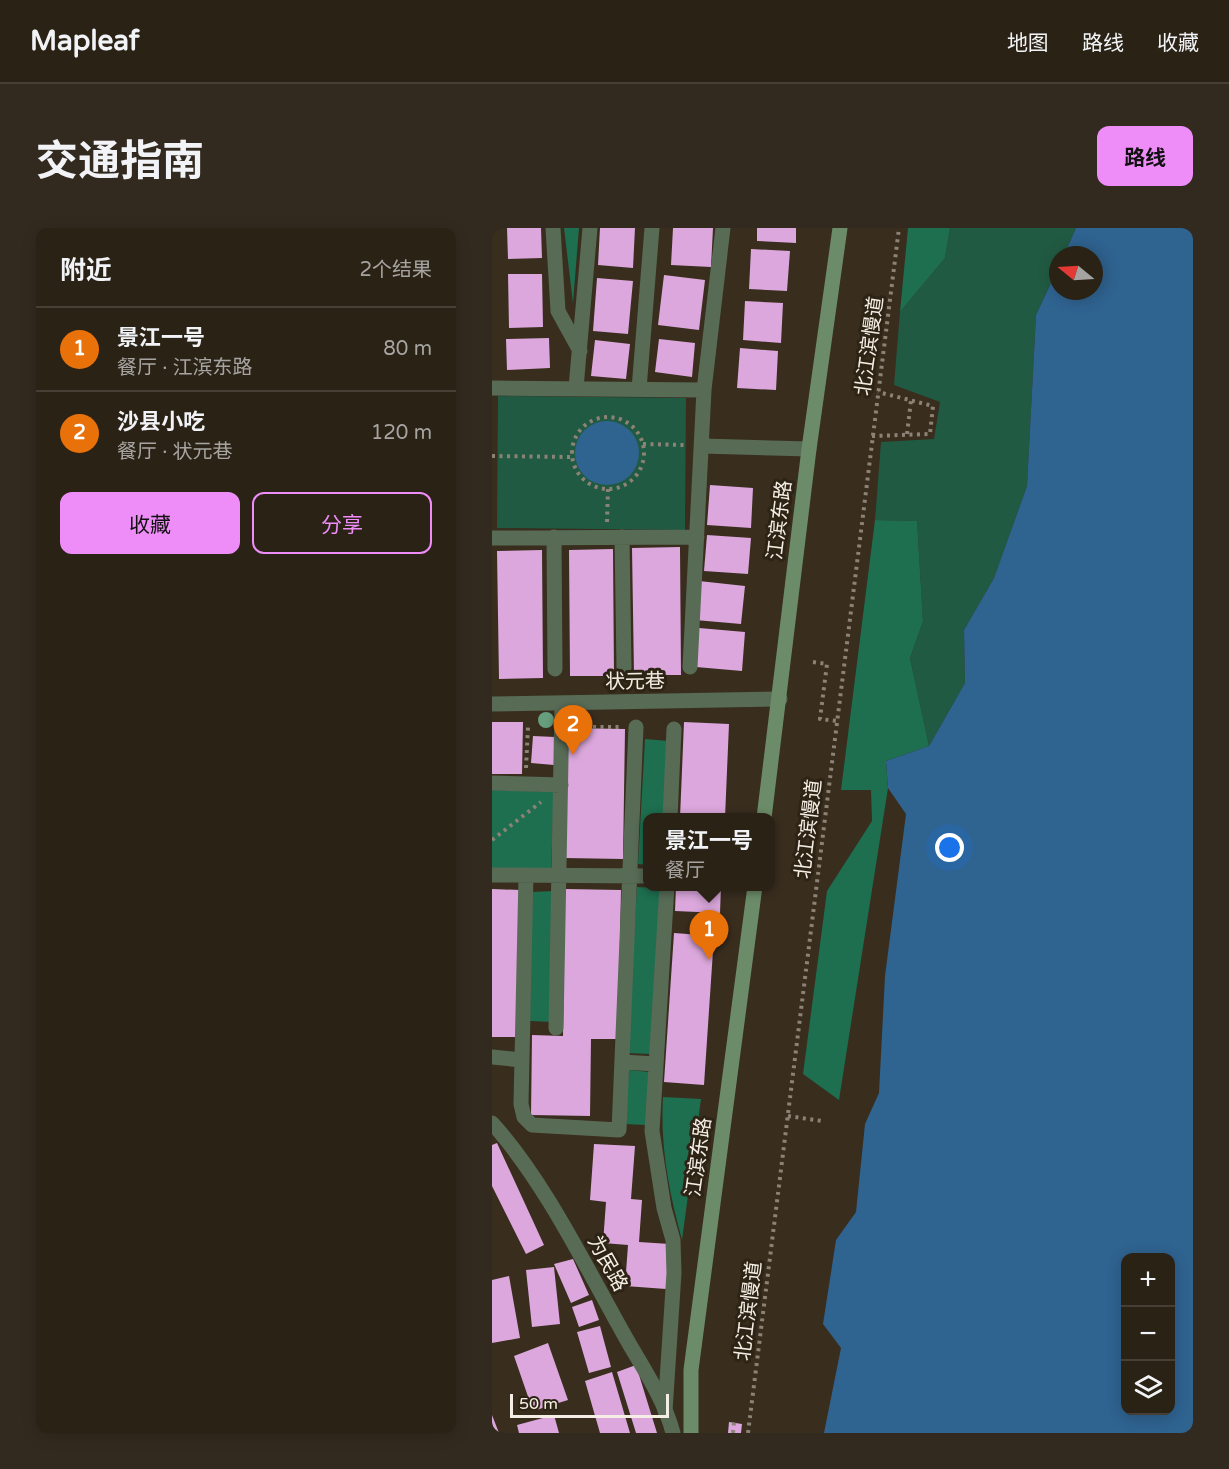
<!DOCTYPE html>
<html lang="zh">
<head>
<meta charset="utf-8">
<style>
	:root { --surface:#2b2216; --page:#332a1f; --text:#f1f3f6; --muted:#a6a4a1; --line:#473f35; --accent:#ee8cf8 }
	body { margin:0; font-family:"Varela Round","Noto Sans SC",sans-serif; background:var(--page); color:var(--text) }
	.controls { position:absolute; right:18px; bottom:18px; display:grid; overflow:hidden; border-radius:12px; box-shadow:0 3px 15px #0003 }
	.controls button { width:54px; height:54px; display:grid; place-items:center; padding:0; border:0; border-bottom:2px solid var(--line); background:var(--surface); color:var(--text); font:30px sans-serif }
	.compass { position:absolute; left:557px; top:18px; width:54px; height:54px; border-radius:50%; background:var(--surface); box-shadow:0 3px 15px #0003; rotate:288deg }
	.scale { position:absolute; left:18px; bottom:15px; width:159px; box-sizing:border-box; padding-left:6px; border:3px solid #f5eee4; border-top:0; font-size:16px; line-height:21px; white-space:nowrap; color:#f5eee4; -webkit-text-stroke:4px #2e2415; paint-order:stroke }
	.you { position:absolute; left:458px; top:620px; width:21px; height:21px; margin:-15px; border:4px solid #fff; border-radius:50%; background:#1a73e8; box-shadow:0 0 0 9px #1a73e833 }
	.badge { display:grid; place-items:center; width:39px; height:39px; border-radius:50%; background:var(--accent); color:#fff; font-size:20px; font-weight:700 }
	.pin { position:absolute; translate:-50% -50px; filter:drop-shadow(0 2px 3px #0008) }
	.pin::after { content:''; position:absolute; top:32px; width:21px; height:18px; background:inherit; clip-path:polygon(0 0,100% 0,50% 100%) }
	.popup { position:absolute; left:151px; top:585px; width:132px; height:78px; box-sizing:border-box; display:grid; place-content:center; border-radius:12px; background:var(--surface); filter:drop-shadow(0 2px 4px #0005); font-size:20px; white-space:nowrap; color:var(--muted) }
	.popup b { font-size:22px; color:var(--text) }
	.popup::after { content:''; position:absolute; left:50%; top:100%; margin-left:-12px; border:12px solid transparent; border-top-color:var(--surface) }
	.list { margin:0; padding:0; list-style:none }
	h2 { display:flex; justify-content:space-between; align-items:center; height:78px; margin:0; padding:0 24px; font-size:26px }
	h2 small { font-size:20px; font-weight:400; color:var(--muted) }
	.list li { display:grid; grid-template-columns:39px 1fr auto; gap:18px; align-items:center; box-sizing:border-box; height:84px; padding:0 24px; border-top:2px solid var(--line) }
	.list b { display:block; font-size:22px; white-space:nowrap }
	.list p { margin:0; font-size:20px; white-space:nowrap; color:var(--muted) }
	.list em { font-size:20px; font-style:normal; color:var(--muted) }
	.actions { display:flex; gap:12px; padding:18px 24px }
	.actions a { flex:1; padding:14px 0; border:2px solid var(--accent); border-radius:12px; text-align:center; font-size:21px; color:var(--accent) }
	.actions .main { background:var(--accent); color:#111 }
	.icon { flex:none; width:33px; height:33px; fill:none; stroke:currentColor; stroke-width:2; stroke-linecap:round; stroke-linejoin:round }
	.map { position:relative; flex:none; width:701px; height:1205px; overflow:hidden; border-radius:12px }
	header { display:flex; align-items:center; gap:36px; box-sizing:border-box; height:84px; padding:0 30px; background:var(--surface); border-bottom:2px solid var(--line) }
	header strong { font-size:28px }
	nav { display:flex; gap:33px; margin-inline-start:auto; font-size:21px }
	.intro { display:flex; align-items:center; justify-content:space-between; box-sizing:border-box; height:144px; padding:0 36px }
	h1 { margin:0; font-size:42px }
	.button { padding:15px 27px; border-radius:12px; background:var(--accent); color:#111; font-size:21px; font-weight:700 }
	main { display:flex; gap:36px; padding:0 36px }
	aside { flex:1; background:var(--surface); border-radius:12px; box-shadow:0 3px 15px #0003 }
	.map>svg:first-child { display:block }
	.green { fill:#215a43 }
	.forest { fill:#1d6f50 }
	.water { fill:#2f6390; fill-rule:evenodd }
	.building { fill:#dba7dc }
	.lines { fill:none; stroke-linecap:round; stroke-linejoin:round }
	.path { stroke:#8c8276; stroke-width:4; stroke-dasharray:3 4.5; stroke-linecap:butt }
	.minor { stroke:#576b55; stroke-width:15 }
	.tertiary { stroke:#576b55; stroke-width:15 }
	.secondary { stroke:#6c8c69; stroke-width:15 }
	.tree { fill:#679e7d }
	.labels { text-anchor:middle; stroke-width:6; stroke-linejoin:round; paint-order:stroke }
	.street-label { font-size:20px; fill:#f5eee4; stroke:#2e2415 }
</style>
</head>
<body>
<header>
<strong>Mapleaf</strong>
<nav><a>地图</a><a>路线</a><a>收藏</a></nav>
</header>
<div class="intro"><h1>交通指南</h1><a class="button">路线</a></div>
<main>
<aside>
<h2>附近<small>2个结果</small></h2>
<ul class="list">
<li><span class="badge" style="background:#e8710a">1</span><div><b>景江一号</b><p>餐厅 · 江滨东路</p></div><em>80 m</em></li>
<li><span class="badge" style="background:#e8710a">2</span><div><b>沙县小吃</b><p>餐厅 · 状元巷</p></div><em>120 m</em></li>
</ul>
<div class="actions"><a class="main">收藏</a><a>分享</a></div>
</aside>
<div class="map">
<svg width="701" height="1205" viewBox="0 0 701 1205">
	<rect width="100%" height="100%" fill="#392d1e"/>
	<path class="green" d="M458,0H584L572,27H566V40L544,87L535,258L502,350L472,402L473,455L437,518L418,430L431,393L425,293L383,292L389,214L442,211L448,174L402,157L408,84L453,30Z
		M6,168L194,170L193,302L5,300Z"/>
	<path class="forest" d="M72,0H87L81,75Z
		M416,0H458L453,30L408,84Z
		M383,292L425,293L431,393L418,430L437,518L394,533L396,560L347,872L311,846L335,663L380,593L379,562H349Z
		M153,511L177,513L173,589L156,590L155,637L146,636Z
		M0,562L62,564L59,641L0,640Z
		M145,659L168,660L158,826L135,825Z
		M62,663L61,794L38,793L39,664Z
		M137,842L158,844L154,897L132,896Z
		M171,869L209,871L190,1012C177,964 168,918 171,869Z"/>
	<path class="water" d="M584,0H701V1205H332L349,1120L331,1096L344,1012L364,984L373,896L387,865L393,748L414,586L396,560L394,533L437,518L473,455L472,402L502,350L535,258L544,87L566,40V63H602V27H572ZM634,1030H678V1182H634Z
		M83 225a32 32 0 1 1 64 0a32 32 0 1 1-64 0Z"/>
	<path class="building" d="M15,0H49L50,30L16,31Z
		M108,0H143L141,40L106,37Z
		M181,0H221L219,39L179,37Z
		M265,0H304V15L265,13Z
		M259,21L298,23L295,63L257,61Z
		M16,46H50L51,99L17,100Z
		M172,47L213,52L207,102L166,97Z
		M105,50L141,53L136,106L101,103Z
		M253,73L291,75L289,115L251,112Z
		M57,110L58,140L15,142L14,111Z
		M167,111L203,115L200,149L163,144Z
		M103,112L138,116L134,151L99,148Z
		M248,120L286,123L284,162L245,160Z
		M218,257L261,260L259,300L215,297Z
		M215,307L259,310L256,346L212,343Z
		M188,319L189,447H142L140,320Z
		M121,321L122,448H78L77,322Z
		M50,322L51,450L7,451L5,323Z
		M207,353L253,358L249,396L203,392Z
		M207,400L253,404L250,443L204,439Z
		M0,494H31L30,546H0Z
		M192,494L237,496L233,590H188Z
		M76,500L133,501L131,631L73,630Z
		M41,508L63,509L62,537L39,535Z
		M184,658H229L228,685L183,683Z
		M0,661L28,662L25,809H0Z
		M73,661L129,662L126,811H99L98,888L39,887L40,807L71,808Z
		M182,705L222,708L212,857L172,854Z
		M5,915L52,1017L34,1026L0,958V917Z
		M102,916L143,918L139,971L150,972L147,1014L178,1016L174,1061L133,1058L136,1017L111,1015L114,974L98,972Z
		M81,1031L97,1067L79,1075L62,1036Z
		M62,1039L68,1096L40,1099L34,1042Z
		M17,1048L28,1110L0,1115V1052Z
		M100,1072L107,1092L87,1099L80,1079Z
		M108,1098L119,1139L97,1145L85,1104Z
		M56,1115L76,1172L41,1183L22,1128Z
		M144,1137L165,1205H144L125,1144Z
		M120,1144L138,1205H108L93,1153Z
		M0,1187L7,1205H0Z
		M62,1187L67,1205H27L25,1197Z
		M237,1194L250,1196L249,1205H236Z"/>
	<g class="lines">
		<path class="path" d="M80 225a36 36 0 1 1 72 0a36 36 0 1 1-72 0Z
			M415,206L419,172
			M380,208L438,206L441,178L386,164
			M151,216L192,217
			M0,228L80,229
			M115,294L116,261
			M321,434L335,436L328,491L345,493
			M86,499H129
			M34,540L36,499
			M0,612L49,574
			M296,888L330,893
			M241,1205L242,1193
			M256,1205L407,0"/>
		<path class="minor" d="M61,0L66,83L88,123
			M0,160L212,162
			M84,160L98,0
			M147,161L160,0
			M210,218L317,221
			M62,309L63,441
			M130,309L132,440
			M0,310L205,309
			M198,439L212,162L231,0
			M0,555L69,557
			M178,590L182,501
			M0,647L156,648
			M34,647L29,876L32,889L40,897L127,902L144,499
			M64,800L70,476
			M0,829L30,832
			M130,834L164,836
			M173,1183L182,1045L181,1012L172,980L160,903L175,658"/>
		<path class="tertiary" d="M0,476L288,471
			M0,895C51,951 93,1037 130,1103C148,1136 172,1169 181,1205"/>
		<path class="secondary" d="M272,590L317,221L348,0
			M199,1205V1142L263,658"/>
	</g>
	<circle class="tree" cx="54" cy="492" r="8"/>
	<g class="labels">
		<g class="street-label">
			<text transform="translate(377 118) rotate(-82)" y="7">北江滨慢道</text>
			<text transform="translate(287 292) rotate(-83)" y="7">江滨东路</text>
			<text transform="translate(143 453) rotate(-1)" y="7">状元巷</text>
			<text transform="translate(316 601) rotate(-83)" y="7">北江滨慢道</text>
			<text transform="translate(206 929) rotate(-82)" y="7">江滨东路</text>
			<text transform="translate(116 1035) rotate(61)" y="7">为民路</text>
			<text transform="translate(256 1083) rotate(-83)" y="7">北江滨慢道</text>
		</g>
	</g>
</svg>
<div class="controls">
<button>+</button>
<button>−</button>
<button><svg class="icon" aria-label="layers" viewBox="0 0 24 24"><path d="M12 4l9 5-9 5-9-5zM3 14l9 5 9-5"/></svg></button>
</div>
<svg class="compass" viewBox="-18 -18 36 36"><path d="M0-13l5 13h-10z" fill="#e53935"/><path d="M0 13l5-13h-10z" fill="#a6a4a1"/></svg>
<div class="scale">50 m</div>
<div class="you"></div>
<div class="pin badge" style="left:217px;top:732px;background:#e8710a">1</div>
<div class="popup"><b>景江一号</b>餐厅</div>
<div class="pin badge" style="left:81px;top:527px;background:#e8710a">2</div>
</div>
</main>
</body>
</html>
